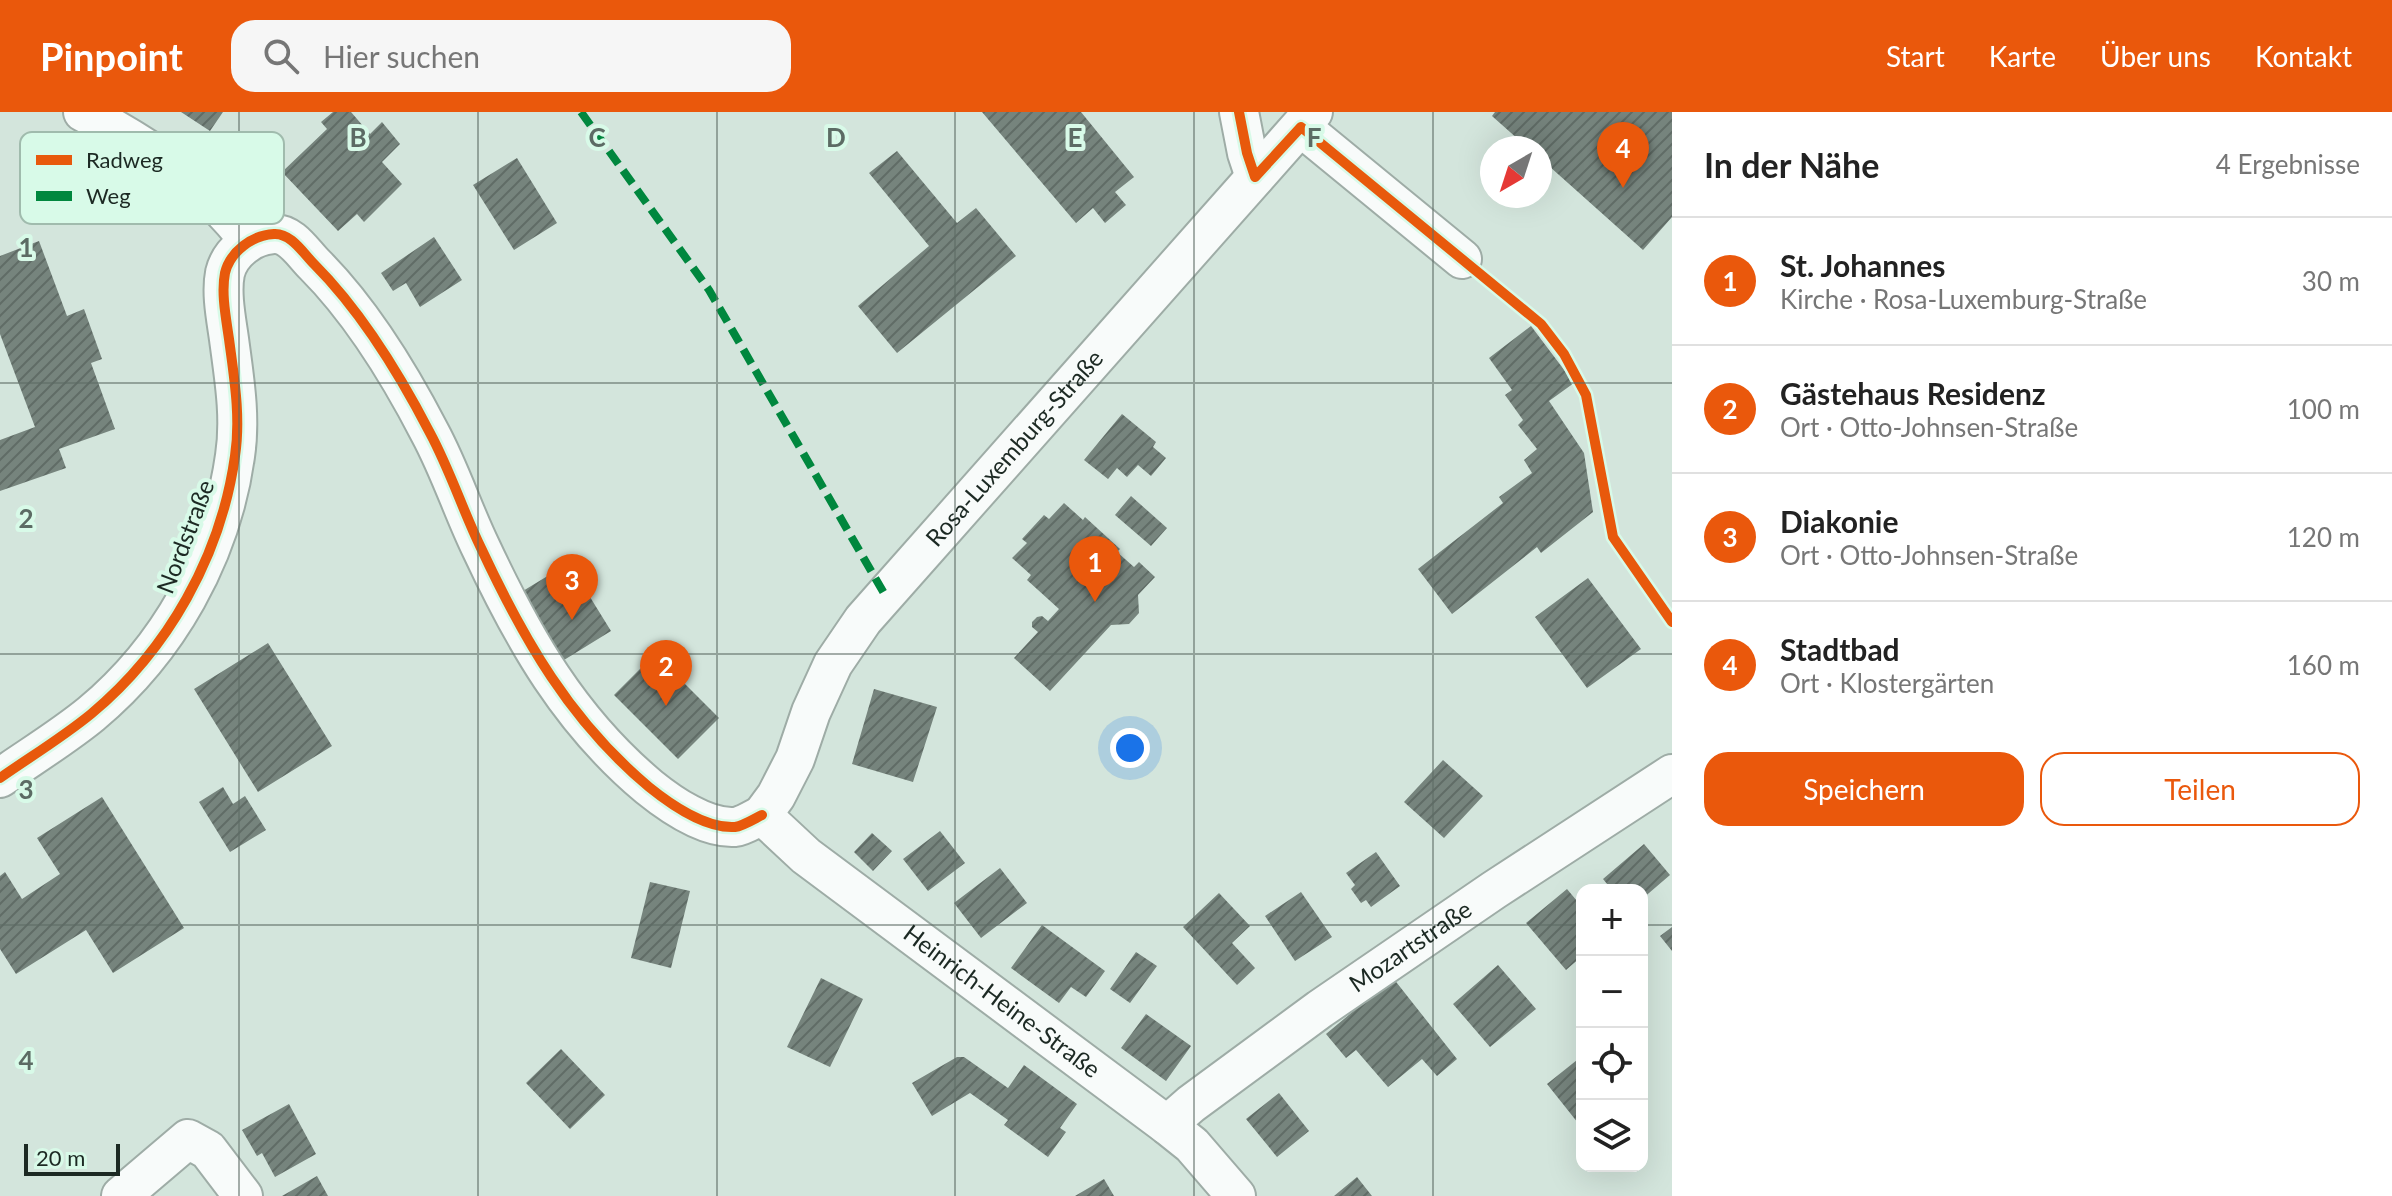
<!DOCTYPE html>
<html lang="de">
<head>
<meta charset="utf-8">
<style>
	:root { --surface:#fff; --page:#f6f6f6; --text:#222; --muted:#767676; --line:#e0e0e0; --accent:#ea580c }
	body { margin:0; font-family:Lato,sans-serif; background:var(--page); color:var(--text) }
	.controls { position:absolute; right:24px; bottom:24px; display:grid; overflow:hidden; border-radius:16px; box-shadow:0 8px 32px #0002 }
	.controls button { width:72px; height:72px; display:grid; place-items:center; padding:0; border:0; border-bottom:2px solid var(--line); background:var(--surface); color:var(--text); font:40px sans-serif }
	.compass { position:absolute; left:1480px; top:24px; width:72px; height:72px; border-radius:50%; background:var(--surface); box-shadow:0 8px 32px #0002; rotate:219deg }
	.scale { position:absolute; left:24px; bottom:20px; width:96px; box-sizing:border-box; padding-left:8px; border:4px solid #1c2923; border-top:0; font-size:22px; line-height:28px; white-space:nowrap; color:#1c2923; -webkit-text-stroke:6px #d8fae8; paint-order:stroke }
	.you { position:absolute; left:1130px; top:636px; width:28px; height:28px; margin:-20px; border:6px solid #fff; border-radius:50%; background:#1a73e8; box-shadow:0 0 0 12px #1a73e833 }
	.badge { display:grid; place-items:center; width:52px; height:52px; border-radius:50%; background:var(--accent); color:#fff; font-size:26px; font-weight:700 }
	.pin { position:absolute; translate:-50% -66px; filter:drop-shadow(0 2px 4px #0008) }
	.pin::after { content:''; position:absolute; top:42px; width:28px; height:24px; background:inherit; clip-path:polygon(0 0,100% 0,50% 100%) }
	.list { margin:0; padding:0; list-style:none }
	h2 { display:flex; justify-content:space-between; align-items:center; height:104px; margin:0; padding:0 32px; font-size:34px }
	h2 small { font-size:26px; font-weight:400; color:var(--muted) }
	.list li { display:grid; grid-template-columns:52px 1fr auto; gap:24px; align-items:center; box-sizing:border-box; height:128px; padding:0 32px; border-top:2px solid var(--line) }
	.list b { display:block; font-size:30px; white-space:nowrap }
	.list p { margin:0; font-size:26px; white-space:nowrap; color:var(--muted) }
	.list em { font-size:26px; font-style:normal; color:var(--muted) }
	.actions { display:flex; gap:16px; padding:24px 32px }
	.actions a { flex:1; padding:18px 0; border:2px solid var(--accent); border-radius:24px; text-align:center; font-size:28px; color:var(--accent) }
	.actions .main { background:var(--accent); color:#fff }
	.icon { flex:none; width:44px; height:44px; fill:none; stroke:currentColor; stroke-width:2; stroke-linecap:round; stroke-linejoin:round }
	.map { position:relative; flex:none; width:1672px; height:1084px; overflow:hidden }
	header { display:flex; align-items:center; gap:48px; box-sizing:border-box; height:112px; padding:0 40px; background:var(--accent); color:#fff }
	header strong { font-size:38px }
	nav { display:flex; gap:44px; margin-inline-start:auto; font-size:28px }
	.search { width:560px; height:72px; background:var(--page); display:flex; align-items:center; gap:20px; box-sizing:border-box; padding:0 28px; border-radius:24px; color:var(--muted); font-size:30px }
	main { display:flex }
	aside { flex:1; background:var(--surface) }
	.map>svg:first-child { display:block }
	.building { fill:url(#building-hatch) }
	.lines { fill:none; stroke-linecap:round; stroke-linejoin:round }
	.minor-casing { stroke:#9eaca6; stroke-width:42 }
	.minor { stroke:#f8fbfa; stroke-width:38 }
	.quiet { stroke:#00873e; stroke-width:8; stroke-dasharray:16 8; stroke-linecap:butt }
	.cycleway-casing { stroke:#d8fae8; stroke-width:15 }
	.cycleway { stroke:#e8590c; stroke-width:10 }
	.grid { fill:none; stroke:#5c6b64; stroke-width:2; stroke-opacity:0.55 }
	.labels { text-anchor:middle; stroke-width:8; stroke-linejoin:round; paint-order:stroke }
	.street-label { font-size:24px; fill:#1c2923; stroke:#d8fae8 }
	.key { fill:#d8fae8; stroke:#a0bbad; stroke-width:2 }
	.key-label { font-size:22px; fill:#1c2923 }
	.grid-label { font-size:26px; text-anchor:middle; font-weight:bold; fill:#5c6b64; stroke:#d8fae8; stroke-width:8; stroke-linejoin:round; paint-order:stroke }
</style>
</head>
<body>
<header>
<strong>Pinpoint</strong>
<div class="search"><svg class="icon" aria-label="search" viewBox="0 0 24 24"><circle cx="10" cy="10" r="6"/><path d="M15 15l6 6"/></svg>Hier suchen</div>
<nav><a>Start</a><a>Karte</a><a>Über uns</a><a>Kontakt</a></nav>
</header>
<main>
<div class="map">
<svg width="1672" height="1084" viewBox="0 0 1672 1084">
	<defs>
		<pattern id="building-hatch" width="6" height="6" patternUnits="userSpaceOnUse" patternTransform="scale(2)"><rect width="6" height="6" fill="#76847d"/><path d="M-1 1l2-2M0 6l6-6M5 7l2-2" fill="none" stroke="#606c66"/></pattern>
	</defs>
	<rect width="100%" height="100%" fill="#d3e5dc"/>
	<path class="building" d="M181,0H223L210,19Z
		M333,0H351L370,22L382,10L400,32L382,50L402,72L364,110L357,102L338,119L282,60L327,17L321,10Z
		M982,0H1081L1134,65L1115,80L1126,93L1105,111L1093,96L1076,111Z
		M1495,0H1672V105L1643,138L1540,46V36H1528L1492,4Z
		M897,39L957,111L976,96L1016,144L897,241L858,194L929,134L869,61Z
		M517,46L557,111L514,138L473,73Z
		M434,125L462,168L420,195L406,171L393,179L381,161Z
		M39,129L67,204L84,197L102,247L91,251L115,317L59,337L66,356L0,379V328L35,315L0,222V144Z
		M1531,214L1574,271L1549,289L1584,341L1593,400L1541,441L1537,435L1452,502L1418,457L1503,391L1499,385L1532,361L1524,348L1537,337L1518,313L1523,308L1505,283L1512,278L1489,246Z
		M1122,302L1156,330L1153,335L1166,346L1151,364L1138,353L1127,365L1117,356L1108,367L1084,348Z
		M1131,384L1167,416L1151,434L1115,403Z
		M1064,391L1083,408L1085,405L1120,437L1117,440L1134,455L1139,450L1155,465L1138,483L1139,501L1129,512L1111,513L1050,579L1014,546L1038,520L1032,515V510L1037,505L1042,504L1048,509L1059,497L1027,468L1031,463L1012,446L1027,431L1022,427L1044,403L1049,407Z
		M569,451L611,519L564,548L532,495L527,497L518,482Z
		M1588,466L1641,537L1587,576L1535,505Z
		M268,531L332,634L258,680L194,577Z
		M655,542L719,606L678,647L614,583Z
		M874,577L937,595L913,670L852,652Z
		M1443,648L1483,684L1444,726L1404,690Z
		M223,675L233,692L245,684L266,718L230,740L199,690Z
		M102,685L184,816L113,861L86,818L16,862L0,837V764L5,760L22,787L60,762L37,726Z
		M940,719L965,751L928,779L903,747Z
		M872,721L892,739L873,759L854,740Z
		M1644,732L1670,763L1642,787V778H1612L1603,767Z
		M1376,740L1400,774L1371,795L1366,788L1361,791L1351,777L1355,773L1346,761Z
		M1000,756L1027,791L981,826L954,791Z
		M650,770L690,779L671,856L631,846Z
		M1567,777L1582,795V844L1566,858L1526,811Z
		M1301,780L1332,825L1295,849L1265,804Z
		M1219,781L1250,814L1232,831L1255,856L1237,873L1183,815Z
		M1042,813L1105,859L1086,885L1071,875L1059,891L1011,856Z
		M1672,815V839L1660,824Z
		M1136,840L1157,854L1130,891L1110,877Z
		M1498,853L1536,897L1490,935L1453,892Z
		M821,866L863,887L830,955L787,935Z
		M1393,866L1457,947L1437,964L1422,947L1388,975L1356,938L1346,946L1326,922Z
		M1146,902L1191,934L1166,969L1121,936Z
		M561,937L605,983L570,1017L526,971Z
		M1582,944V1016L1547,972Z
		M957,945H964L1008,976L1024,953L1077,992L1060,1016L1066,1020L1048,1045L1004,1013L1008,1008L970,981L932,1004L912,971Z
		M1279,981L1309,1019L1277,1045L1246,1007Z
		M289,992L316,1042L275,1065L262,1041L257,1044L242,1018Z
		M317,1064L328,1084H282Z
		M1357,1065L1372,1084H1334Z
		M1104,1067L1114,1084H1075Z"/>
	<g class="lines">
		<defs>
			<g id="minor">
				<path d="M83,0C146,33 206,72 249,129"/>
				<path d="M1239,0L1247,41L1255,65"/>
				<path d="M1301,15L1462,147"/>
				<path d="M0,666C30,645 63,625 91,602C168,538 221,444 235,344C241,305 234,265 229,227C226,206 221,181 225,161C230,140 252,123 274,122C291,121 303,141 314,152C362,200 399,261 430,321C450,358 463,399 481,436C524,528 570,609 649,675C670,692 706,717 735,715C743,714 754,707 762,703"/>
				<path id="s1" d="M762,703L776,684L795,647L811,600L833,552L863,508L1313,0"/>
				<path id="s2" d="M762,703L806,744L1167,1013L1192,1033L1236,1084"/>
				<path id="s3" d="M1167,1013L1191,992L1320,897L1494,778L1672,662"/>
				<path d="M121,1084L188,1027L208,1038L243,1084"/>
			</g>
		</defs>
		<use href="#minor" class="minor-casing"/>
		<use href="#minor" class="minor"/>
		<path class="quiet" d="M581,0L709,178L885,483"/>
		<defs>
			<path id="cycleway" d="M1239,0L1247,41L1255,65L1301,15L1541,212L1564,242L1586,283L1613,425L1672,510
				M0,666C30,645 63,625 91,602C168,538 221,444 235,344C241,305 234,265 229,227C226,206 221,181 225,161C230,140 252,123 274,122C291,121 303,141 314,152C362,200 399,261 430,321C450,358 463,399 481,436C524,528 570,609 649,675C670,692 706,717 735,715C743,714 754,707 762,703"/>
		</defs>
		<use href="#cycleway" class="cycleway-casing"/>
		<use href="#cycleway" class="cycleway"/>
	</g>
	<path class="grid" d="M239,0V1084M478,0V1084M717,0V1084M955,0V1084M1194,0V1084M1433,0V1084M0,271H1672M0,542H1672M0,813H1582M1642,813H1672"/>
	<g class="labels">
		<g class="street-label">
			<text dy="8" stroke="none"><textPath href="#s1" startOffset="450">Rosa-Luxemburg-Straße</textPath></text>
			<text transform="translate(186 425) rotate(-69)" y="8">Nordstraße</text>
			<text dy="8" stroke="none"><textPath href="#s3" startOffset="302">Mozartstraße</textPath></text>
			<text dy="8" stroke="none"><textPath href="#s2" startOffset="304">Heinrich-Heine-Straße</textPath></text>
		</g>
	</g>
	<rect x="20" y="20" width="264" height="92" rx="12" class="key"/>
	<rect x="36" y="43" width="36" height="10" fill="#e8590c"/>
	<rect x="36" y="79" width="36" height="10" fill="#00873e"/>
	<g class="key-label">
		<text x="86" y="56">Radweg</text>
		<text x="86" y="92">Weg</text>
	</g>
	<g class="grid-label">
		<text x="358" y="35">B</text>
		<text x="597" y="35">C</text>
		<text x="836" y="35">D</text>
		<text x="1075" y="35">E</text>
		<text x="1314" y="35">F</text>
		<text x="26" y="145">1</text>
		<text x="26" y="416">2</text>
		<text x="26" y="687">3</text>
		<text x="26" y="958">4</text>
	</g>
</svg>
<div class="controls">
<button>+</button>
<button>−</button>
<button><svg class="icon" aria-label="locate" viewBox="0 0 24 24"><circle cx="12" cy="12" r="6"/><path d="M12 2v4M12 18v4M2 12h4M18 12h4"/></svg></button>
<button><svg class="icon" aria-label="layers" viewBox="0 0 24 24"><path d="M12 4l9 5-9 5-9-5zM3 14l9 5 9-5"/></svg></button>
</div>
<svg class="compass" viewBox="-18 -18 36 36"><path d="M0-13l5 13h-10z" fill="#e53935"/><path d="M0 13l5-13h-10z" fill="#767676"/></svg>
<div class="scale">20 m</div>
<div class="you"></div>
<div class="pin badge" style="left:1095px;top:490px">1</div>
<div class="pin badge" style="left:666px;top:594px">2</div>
<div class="pin badge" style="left:572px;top:508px">3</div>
<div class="pin badge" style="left:1623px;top:76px">4</div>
</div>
<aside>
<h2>In der Nähe<small>4 Ergebnisse</small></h2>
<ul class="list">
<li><span class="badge">1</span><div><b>St. Johannes</b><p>Kirche · Rosa-Luxemburg-Straße</p></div><em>30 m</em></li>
<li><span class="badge">2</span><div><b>Gästehaus Residenz</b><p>Ort · Otto-Johnsen-Straße</p></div><em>100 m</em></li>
<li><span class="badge">3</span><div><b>Diakonie</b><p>Ort · Otto-Johnsen-Straße</p></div><em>120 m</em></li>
<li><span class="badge">4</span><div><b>Stadtbad</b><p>Ort · Klostergärten</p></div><em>160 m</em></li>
</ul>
<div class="actions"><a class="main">Speichern</a><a>Teilen</a></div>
</aside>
</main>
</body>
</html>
